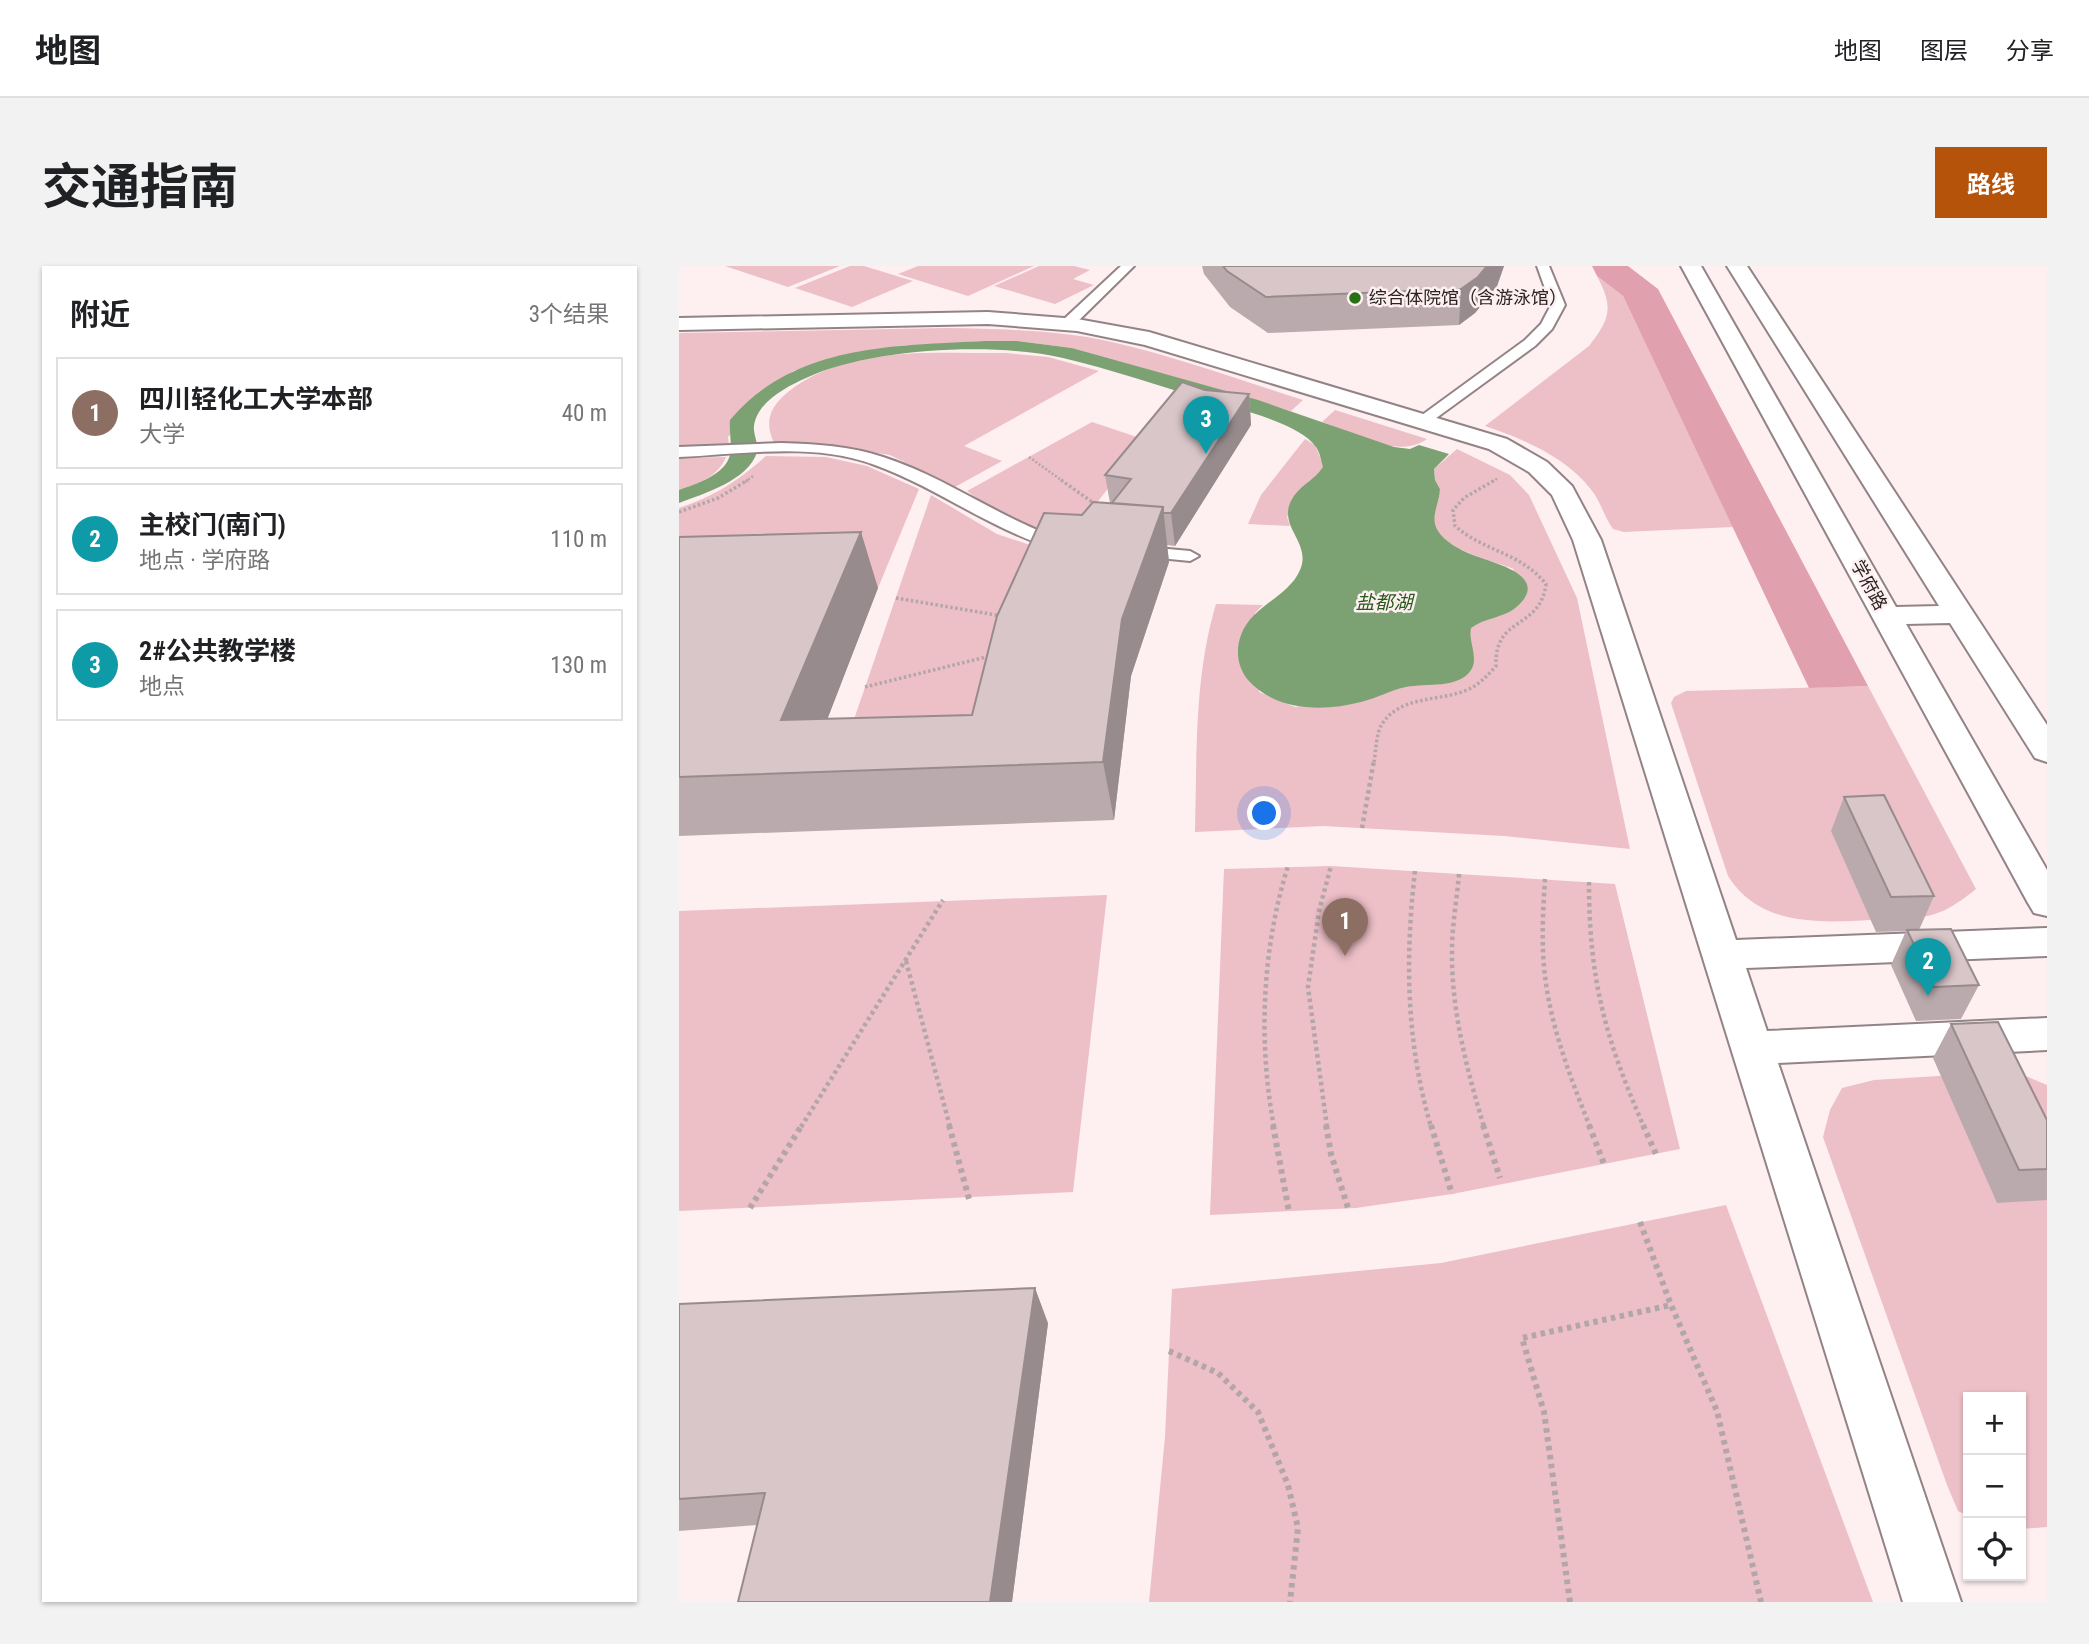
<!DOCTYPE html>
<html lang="zh">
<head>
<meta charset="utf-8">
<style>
	:root { --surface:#fff; --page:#f2f2f2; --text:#202124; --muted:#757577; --line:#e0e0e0; --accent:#b45309 }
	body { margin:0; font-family:"Roboto Condensed","Noto Sans SC",sans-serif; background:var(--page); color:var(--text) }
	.controls { position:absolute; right:21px; bottom:21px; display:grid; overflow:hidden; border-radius:0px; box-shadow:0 2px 5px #0004 }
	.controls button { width:63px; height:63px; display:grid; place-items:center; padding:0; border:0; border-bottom:2px solid var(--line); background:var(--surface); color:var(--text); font:35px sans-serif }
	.you { position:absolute; left:586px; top:548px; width:24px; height:24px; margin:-18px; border:5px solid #fff; border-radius:50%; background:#1a73e8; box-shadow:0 0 0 10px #1a73e833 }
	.badge { display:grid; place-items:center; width:46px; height:46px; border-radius:50%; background:var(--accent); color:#fff; font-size:23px; font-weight:700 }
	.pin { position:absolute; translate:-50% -58px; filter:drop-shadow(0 2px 4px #0008) }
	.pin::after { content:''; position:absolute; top:37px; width:24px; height:21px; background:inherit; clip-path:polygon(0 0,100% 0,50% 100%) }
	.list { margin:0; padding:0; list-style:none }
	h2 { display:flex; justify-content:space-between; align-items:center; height:91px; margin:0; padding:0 28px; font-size:30px }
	h2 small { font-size:23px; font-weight:400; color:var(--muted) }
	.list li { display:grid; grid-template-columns:46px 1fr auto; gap:21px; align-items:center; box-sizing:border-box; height:112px; margin:0 14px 14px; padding:0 14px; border:2px solid var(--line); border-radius:0px }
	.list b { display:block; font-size:26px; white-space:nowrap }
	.list p { margin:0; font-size:23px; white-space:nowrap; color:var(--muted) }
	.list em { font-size:23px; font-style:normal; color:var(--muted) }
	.icon { flex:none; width:38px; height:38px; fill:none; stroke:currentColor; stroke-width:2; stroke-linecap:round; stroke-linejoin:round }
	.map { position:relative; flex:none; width:1368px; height:1336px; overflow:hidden; border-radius:0px }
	header { display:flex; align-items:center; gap:42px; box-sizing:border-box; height:98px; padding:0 35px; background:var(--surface); border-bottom:2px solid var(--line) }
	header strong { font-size:33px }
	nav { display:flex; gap:38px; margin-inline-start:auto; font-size:24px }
	.intro { display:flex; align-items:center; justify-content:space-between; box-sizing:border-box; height:168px; padding:0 42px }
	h1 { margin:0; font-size:49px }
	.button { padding:18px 32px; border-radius:0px; background:var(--accent); color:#fff; font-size:24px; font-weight:700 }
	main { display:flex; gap:42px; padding:0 42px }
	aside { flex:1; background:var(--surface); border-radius:0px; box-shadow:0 2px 5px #0004 }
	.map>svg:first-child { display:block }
	.green { fill:#edbfc7 }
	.forest { fill:#e1a0ad }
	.water { fill:#7ca273 }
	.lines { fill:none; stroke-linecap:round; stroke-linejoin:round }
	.lane-casing { stroke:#938386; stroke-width:4 }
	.street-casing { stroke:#938386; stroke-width:4 }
	.secondary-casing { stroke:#938386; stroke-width:4 }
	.path-far3 { stroke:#b2a6a8; stroke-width:2.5; stroke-dasharray:2 2; stroke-linecap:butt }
	.path-far2 { stroke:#b2a6a8; stroke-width:3.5; stroke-dasharray:2.5 2.5; stroke-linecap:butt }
	.path-far1 { stroke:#b2a6a8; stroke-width:4.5; stroke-dasharray:3.5 3.5; stroke-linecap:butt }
	.path { stroke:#b2a6a8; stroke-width:6; stroke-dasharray:4.5 4.5; stroke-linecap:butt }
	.lane { fill:#fff; fill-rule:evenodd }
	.street { fill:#fff; fill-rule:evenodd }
	.secondary { fill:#fff; fill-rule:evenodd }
	.wall { fill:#baaaad }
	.shaded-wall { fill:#978b8d }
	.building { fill:#d8c6c9; stroke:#978b8d; stroke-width:2 }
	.poi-dot { fill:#287113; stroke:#feeff1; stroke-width:2.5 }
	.labels { text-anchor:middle; stroke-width:5; stroke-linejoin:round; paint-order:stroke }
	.far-poi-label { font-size:18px; fill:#292324; stroke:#feeff1; text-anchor:start }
	.far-street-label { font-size:18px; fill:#292324; stroke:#feeff1 }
	.far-water-label { font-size:19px; font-style:italic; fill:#26591a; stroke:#feeff1 }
</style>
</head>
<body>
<header>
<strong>地图</strong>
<nav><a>地图</a><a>图层</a><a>分享</a></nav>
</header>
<div class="intro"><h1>交通指南</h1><a class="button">路线</a></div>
<main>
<aside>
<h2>附近<small>3个结果</small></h2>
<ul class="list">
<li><span class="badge" style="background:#8d6e63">1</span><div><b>四川轻化工大学本部</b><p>大学</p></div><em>40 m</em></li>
<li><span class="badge" style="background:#0f9aa8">2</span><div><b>主校门(南门)</b><p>地点 · 学府路</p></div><em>110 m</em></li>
<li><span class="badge" style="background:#0f9aa8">3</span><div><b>2#公共教学楼</b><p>地点</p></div><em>130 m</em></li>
</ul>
</aside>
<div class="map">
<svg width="1368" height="1336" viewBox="0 0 1368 1336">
	<rect width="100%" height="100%" fill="#feeff1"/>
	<path class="green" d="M46,0H161L109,21Z
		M171,0H185L234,15L173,41L116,22Z
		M239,0H355L289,30L219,8Z
		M360,0H395L411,4L394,13L415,19L376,38L315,20Z
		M918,10L944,30L1054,261L945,266L934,263C926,252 923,240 916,229C892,193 845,173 806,160L910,80C931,53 935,42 918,10Z
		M267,62C323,63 379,64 433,76C498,91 561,114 624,134L612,145L393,82L338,75L301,76L219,80L114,105L49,171L50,179L0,180V67Z
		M327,87L369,91L420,105L285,180L323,195L276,221L211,189L136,177H95C85,155 91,141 109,126C169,78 255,88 327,87Z
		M656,144L748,173C718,194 674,167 643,156Z
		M413,156L485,180L438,211L391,271C353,263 319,248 288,225Z
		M626,173L636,179L645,201L639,209L630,215L608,251L611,260L569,258L582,229Z
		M778,183L831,209L850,229L898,332L951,583L825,570L644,560L516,566C518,490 515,411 537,338L584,339L576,347L580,426L616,441L741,418H761L790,371L791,362L800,355L835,303C813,294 752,282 755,250C756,241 761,233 761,223L756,214L755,203Z
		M87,190L147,191L188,200L240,223L199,322L0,327V242C36,230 59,215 87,190Z
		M47,191C39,211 20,217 0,224V192Z
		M252,229L318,268L366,284L282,493L159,500Z
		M1189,420L1297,623C1277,639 1260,651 1233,652L1153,566L1192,654C1140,657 1080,660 1049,610L992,437L995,431L1007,425Z
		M652,600L936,618L1001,883L773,928L677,942L531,949L545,603Z
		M428,629L394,926L0,945V645Z
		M1307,807L1349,811L1368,819V1261L1342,1263V1131H1289V1250L1279,1245L1268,1219L1144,871L1151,844L1163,822L1195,814Z
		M1047,939L1194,1336H470L486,1171L493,1023L762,997Z"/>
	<path class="forest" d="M913,0H949L979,23L1189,420L1130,422L944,30L918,10Z"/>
	<path class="water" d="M306,75H338L393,82L579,134L715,181L731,183L740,179L770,188L755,203L756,214L761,223C761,237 750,251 759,265C766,276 781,284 794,289C814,297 876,310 835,343C823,352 805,352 792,362C789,375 800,392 792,404C780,423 747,417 727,421C712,424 698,432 682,436C643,446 597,445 569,414C559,402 556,385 562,369C573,339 609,332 621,304C633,277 599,261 612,235C619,220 636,214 644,201C642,194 641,187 637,181C621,157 553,141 526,133C479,120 432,103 384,92C314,76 192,82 127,112C107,121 78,136 75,160C74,169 80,178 78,186C70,214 24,228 0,237V224C17,218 46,209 51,189C53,179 50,164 51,154C115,78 214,80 306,75Z"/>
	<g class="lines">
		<defs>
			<path id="lane" d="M442,0H455L393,61H383V55Z
				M858,0H870L886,39L873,63L856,80L749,158H739L736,155L739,152L846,74L862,58L872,39Z
				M102,177C137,178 171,180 204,191C270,212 325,256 391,276L394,280L385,285C317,268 262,223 196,199C136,176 63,188 0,191V181Z
				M456,280L511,285L520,290L511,295L450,289L447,285L450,281Z"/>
			<path id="street" d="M309,46L398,53L470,66L828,173L868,196L893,220L922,274L1057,674L1368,662V690L1067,702L1088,765L1368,752V784L1099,797L1282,1336H1224L894,274L873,229L850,206L810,183L466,79L398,65L309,58L0,64V52Z"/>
			<path id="secondary" d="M1002,0H1022L1217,341L1260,340L1048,0H1068L1368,459V496L1356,492L1271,357L1227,358L1368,604V650L1355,647L1349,637Z"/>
		</defs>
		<use href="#lane" class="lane-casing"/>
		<use href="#street" class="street-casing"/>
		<use href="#secondary" class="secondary-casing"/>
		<path class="path-far3" d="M350,191L385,216
			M66,216L74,210
			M813,216L819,212"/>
		<path class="path-far2" d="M382,214L416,238
			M0,246L39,232L69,214
			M217,332L323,350
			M186,421L311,390
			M695,496C697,485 697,467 703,458C722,429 759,436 788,424C800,419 808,410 817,400C815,349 861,365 867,318C841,286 806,286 776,260L774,244L785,232L816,214"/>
		<path class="path-far1" d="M683,562L695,494
			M736,605C726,693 727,775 752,861
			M780,608C778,633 773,659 773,684C772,744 788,804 805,861
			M866,613C864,645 862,678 866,710C872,762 892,813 911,861
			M910,616C910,713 926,772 965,861
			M227,695L271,861
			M122,861L264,634
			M595,861C579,776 583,683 609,600
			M648,861L629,721L640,645L652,600"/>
		<path class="path" d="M270,859L290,933
			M594,859L610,946
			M647,859L652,888L669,942
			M752,859L773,928
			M804,859L821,912
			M910,859L925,898
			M964,859L977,888
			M71,942L123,859
			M961,956L992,1039L1038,1145L1082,1336
			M490,1085L539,1107L579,1146L609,1219L619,1262L611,1336
			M891,1336L865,1146L843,1072L992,1039"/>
		<use href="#lane" class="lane"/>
		<use href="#street" class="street"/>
		<use href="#secondary" class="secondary"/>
	</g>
	<path class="wall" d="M523,0H825L818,20L796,47L780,59L589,67L551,41L525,8Z
		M526,124L570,128L572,159L496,280L488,279L490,296L452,410L435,554L0,570V271L199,322L148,453L293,449L403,249L431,237L426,209Z
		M1165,531L1255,630L1240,664L1300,719L1282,753L1237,755L1212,699L1227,665L1197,666L1152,565Z
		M1272,758L1368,854V934L1318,937L1254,792Z
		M0,1038L369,1057L333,1336H59L78,1259L0,1265Z"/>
	<path class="shaded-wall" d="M808,0H825L818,20L796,47L780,59L782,23Z
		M570,128L572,159L496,280L492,247Z
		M484,241L490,296L452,410L435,554L424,496L443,353Z
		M182,266L199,322L128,506L102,454Z
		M356,1022L369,1057L333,1336H311Z"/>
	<path class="building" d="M544,0H808L799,11L782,23L587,31L548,5Z
		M503,116L526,124L570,128L492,247H484V241L433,237L452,213L426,209Z
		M414,236L484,241L443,353L424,496L0,511V271L182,266L102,454L293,449L318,350L365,247L403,249Z
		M1205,529L1255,630L1212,631L1165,531Z
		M1272,663L1300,719L1255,721L1228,664Z
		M1319,756L1368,854V903L1340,904L1272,758Z
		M356,1022L311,1336H59L86,1227L0,1233V1038Z"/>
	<circle class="poi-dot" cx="676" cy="32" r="7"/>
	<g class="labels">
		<g class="far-poi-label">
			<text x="690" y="38">综合体院馆（含游泳馆）</text>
		</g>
		<g class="far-street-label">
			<text transform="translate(1190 319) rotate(61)" y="6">学府路</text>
		</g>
		<g class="far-water-label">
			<text x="705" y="343">盐都湖</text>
		</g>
	</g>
</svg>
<div class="controls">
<button>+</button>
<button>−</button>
<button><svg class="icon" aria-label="locate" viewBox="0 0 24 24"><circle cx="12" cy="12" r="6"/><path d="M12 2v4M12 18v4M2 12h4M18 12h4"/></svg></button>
</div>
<div class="you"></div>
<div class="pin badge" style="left:666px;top:690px;background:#8d6e63">1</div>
<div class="pin badge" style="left:1249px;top:730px;background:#0f9aa8">2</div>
<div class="pin badge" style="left:527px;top:188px;background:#0f9aa8">3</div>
</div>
</main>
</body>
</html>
